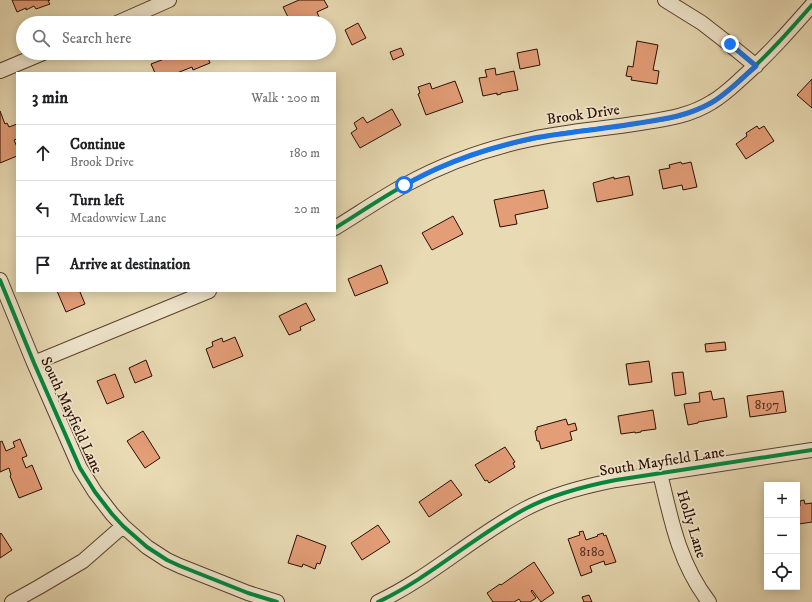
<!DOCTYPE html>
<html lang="en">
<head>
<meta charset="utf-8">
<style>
	:root { --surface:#fff; --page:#f2f2f2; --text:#202124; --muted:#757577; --line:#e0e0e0 }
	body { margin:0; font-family:"IM FELL DW Pica",serif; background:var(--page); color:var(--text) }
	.controls { position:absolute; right:12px; bottom:12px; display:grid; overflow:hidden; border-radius:0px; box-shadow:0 2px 10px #0003 }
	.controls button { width:36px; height:36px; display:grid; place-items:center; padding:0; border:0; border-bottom:1px solid var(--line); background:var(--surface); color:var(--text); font:20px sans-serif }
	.stop { position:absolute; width:12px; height:12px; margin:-9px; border:3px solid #1a73e8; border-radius:50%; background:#fff }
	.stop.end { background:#1a73e8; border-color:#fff; box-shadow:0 1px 4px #0008 }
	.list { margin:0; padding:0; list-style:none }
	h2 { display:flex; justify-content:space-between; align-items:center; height:52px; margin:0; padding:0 16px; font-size:17px }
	h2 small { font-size:13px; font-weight:400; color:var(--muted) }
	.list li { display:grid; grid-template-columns:26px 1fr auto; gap:12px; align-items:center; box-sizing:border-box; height:56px; padding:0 16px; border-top:1px solid var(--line) }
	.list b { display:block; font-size:15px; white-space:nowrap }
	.list p { margin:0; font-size:13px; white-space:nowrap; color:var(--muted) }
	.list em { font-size:13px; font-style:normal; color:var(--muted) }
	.icon { flex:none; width:22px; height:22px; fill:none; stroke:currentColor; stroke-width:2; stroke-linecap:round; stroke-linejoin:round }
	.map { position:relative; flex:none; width:812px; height:602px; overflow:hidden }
	.search { position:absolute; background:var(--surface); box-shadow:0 2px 10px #0003; left:16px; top:16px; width:320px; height:44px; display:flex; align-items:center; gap:10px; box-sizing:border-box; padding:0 14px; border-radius:22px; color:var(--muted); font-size:15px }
	.panel { position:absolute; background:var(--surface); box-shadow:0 2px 10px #0003; left:16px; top:72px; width:320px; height:220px; border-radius:0px }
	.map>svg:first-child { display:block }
	.building { fill:#e39d77; stroke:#2a0c00 }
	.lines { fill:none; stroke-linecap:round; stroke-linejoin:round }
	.minor-casing { stroke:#5a402d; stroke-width:16 }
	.minor { stroke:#f0e7ce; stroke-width:14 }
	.cycleway-casing { stroke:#f0e7ce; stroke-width:6 }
	.cycleway { stroke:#00873e; stroke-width:4 }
	.route { stroke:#1a73e8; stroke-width:5 }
	.labels { text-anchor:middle; stroke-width:3.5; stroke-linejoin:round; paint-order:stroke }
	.number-label { font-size:13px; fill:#58301e }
	.street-label { font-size:15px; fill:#2a0c00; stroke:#f0e7ce }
</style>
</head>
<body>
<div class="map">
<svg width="812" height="602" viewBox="0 0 812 602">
	<rect width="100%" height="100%" fill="#e8dab3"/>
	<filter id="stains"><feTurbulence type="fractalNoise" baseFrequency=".005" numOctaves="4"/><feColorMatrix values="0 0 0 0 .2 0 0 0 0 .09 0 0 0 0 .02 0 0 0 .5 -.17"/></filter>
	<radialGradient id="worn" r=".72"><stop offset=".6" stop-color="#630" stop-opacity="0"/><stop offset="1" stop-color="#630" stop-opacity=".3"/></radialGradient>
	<path class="building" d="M12,0H50L48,1L50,4L36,9L34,6L26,10V8L17,12Z
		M299,0H324L328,7L317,12L319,17L309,22L307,17L295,23H291L283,7Z
		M358,23L366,38L352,45L345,30Z
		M637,41L658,45L653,70L659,71L657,84L631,80L632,77L626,76L628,66L633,67Z
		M401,48L404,55L393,60L390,52Z
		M537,49L540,65L520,69L517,53Z
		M180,53H206L210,63L193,70L192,67L177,73H155L151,64Z
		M495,68L496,75L514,71L518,90L501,93V94L497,95V93L483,96L479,78L487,77L485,70Z
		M812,79V108L797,95Z
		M455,81L463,102L426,115L418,94L420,93L418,87L430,83L432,89Z
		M392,109L401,125L360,148L351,133L357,129L354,123L363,117L367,123Z
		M0,111L5,124L7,123L9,127L17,124V139L14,140L17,147V156L0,163Z
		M757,126L759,129L764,126L774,141L746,159L736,144L747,136L746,133Z
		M681,162L682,164L691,162L697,187L683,190L682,185L663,189L659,170L670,168L669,165Z
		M629,176L633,195L597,202L593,183L614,177V179Z
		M544,190L548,208L515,215L517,224L500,227L494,200Z
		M453,216L463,234L432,250L422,233Z
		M381,265L388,283L355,296L348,279Z
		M57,291H82L80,292L85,304L66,312Z
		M306,303L315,320L300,327L301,330L289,335L279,316Z
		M235,337L243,356L213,368L206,349L213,346L212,342L222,338L223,342Z
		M725,342L726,350L706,352L705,344Z
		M146,360L152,376L135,383L129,368Z
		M649,361L652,382L629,385L626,364Z
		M683,372L686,394L675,396L672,373Z
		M115,374L124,397L107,404L97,381Z
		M711,391L713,400L724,398L727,417L698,422V423L688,425L684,404L700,402L699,393Z
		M783,391L786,412L750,417L747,396Z
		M653,410L656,429L641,431V432L635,433V432L621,434L618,416Z
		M566,419L568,425L575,423L577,430L570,432L572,440L541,449L539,441H537L535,431L537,430V427Z
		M143,431L160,458L145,468L127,441Z
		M20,439L27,456L22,458L26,468L32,465L42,489L19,498L10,476L11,475L9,468L0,472V442L2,441L6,451L15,447L13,442Z
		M505,447L515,462L513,463L515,467L489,483L487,480L485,481L475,465Z
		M451,480L462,495L429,517L419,502Z
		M804,500L805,504L812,503V522L799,524L797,515V506H800V501Z
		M378,525L390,542L362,560L351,543Z
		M583,531L586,540L598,536L597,535L603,533L604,536L606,535L616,562L605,565L604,561L590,566L592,572L581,576L568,539L580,535L579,532Z
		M1,533L12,550L0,558V534Z
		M297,535L326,546L320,564L317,563L315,569L303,564L302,567L288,563Z
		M534,562L554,593L541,602L532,590L531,591L536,598L530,602H521L519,599L514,602H493L487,593L500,584L501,585Z
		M589,595L592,602H584L582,597Z"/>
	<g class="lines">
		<defs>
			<path id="minor" d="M665,0L702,23L729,44L756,66
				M117,23L169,0
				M0,71L43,53
				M335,228C358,214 381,198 405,185C445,163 488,148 532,139C568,131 605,129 640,123C666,119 690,116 712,102C724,95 733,86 743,77C768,55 790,30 812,5
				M0,280L34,363L80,468L95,492L112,514L123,526L147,547L167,560L180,566L248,593L277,602
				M34,363L209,291
				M660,473C671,520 679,563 709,602
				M12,602L39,587L83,561L123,526
				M378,602C431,577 474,536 525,509C553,494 585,486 616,480L812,450"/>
		</defs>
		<use href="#minor" class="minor-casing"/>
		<use href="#minor" class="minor"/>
		<defs>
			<path id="cycleway" d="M335,228C358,214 381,198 405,185C445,163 488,148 532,139C568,131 605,129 640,123C666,119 690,116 712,102C724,95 733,86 743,77C768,55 790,30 812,5
				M0,280L34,363L80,468L95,492L112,514L123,526L147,547L167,560L180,566L248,593L277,602
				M378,602C431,577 474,536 525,509C553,494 585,486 616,480L812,450"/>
		</defs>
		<use href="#cycleway" class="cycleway-casing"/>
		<use href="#cycleway" class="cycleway"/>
	</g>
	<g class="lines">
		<path class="route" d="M404,185C414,180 425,174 436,169C467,155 501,145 534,138C569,132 604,129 639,123C666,119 687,116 711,103C728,93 742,78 756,66L730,44"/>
	</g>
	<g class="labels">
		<g class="number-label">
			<text x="767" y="409">8197</text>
			<text x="592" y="556">8180</text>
		</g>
		<g class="street-label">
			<text transform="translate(583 114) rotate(-8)" y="5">Brook Drive</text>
			<text transform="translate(72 415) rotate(65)" y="5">South Mayfield Lane</text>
			<text transform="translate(662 461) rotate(-9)" y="5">South Mayfield Lane</text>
			<text transform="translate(692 524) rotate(73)" y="5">Holly Lane</text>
		</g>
	</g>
	<rect width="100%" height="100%" filter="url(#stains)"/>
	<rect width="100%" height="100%" fill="url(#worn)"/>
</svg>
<div class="controls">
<button>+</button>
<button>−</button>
<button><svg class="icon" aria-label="locate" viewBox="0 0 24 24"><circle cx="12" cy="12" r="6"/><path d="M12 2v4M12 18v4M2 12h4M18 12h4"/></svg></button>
</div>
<div class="stop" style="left:404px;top:185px"></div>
<div class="stop end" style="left:730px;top:44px"></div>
<div class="search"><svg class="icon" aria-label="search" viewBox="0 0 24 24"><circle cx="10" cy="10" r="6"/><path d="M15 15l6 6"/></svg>Search here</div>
<section class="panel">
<h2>3 min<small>Walk · 200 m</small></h2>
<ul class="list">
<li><svg class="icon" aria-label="ahead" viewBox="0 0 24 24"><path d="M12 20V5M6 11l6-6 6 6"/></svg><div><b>Continue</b><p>Brook Drive</p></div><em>180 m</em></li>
<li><svg class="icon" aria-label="left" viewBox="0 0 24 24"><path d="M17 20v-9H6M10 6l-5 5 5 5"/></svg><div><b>Turn left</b><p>Meadowview Lane</p></div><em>20 m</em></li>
<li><svg class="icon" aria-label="arrive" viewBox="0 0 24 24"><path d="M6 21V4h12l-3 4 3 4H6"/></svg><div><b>Arrive at destination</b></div></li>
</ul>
</section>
</div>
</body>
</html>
